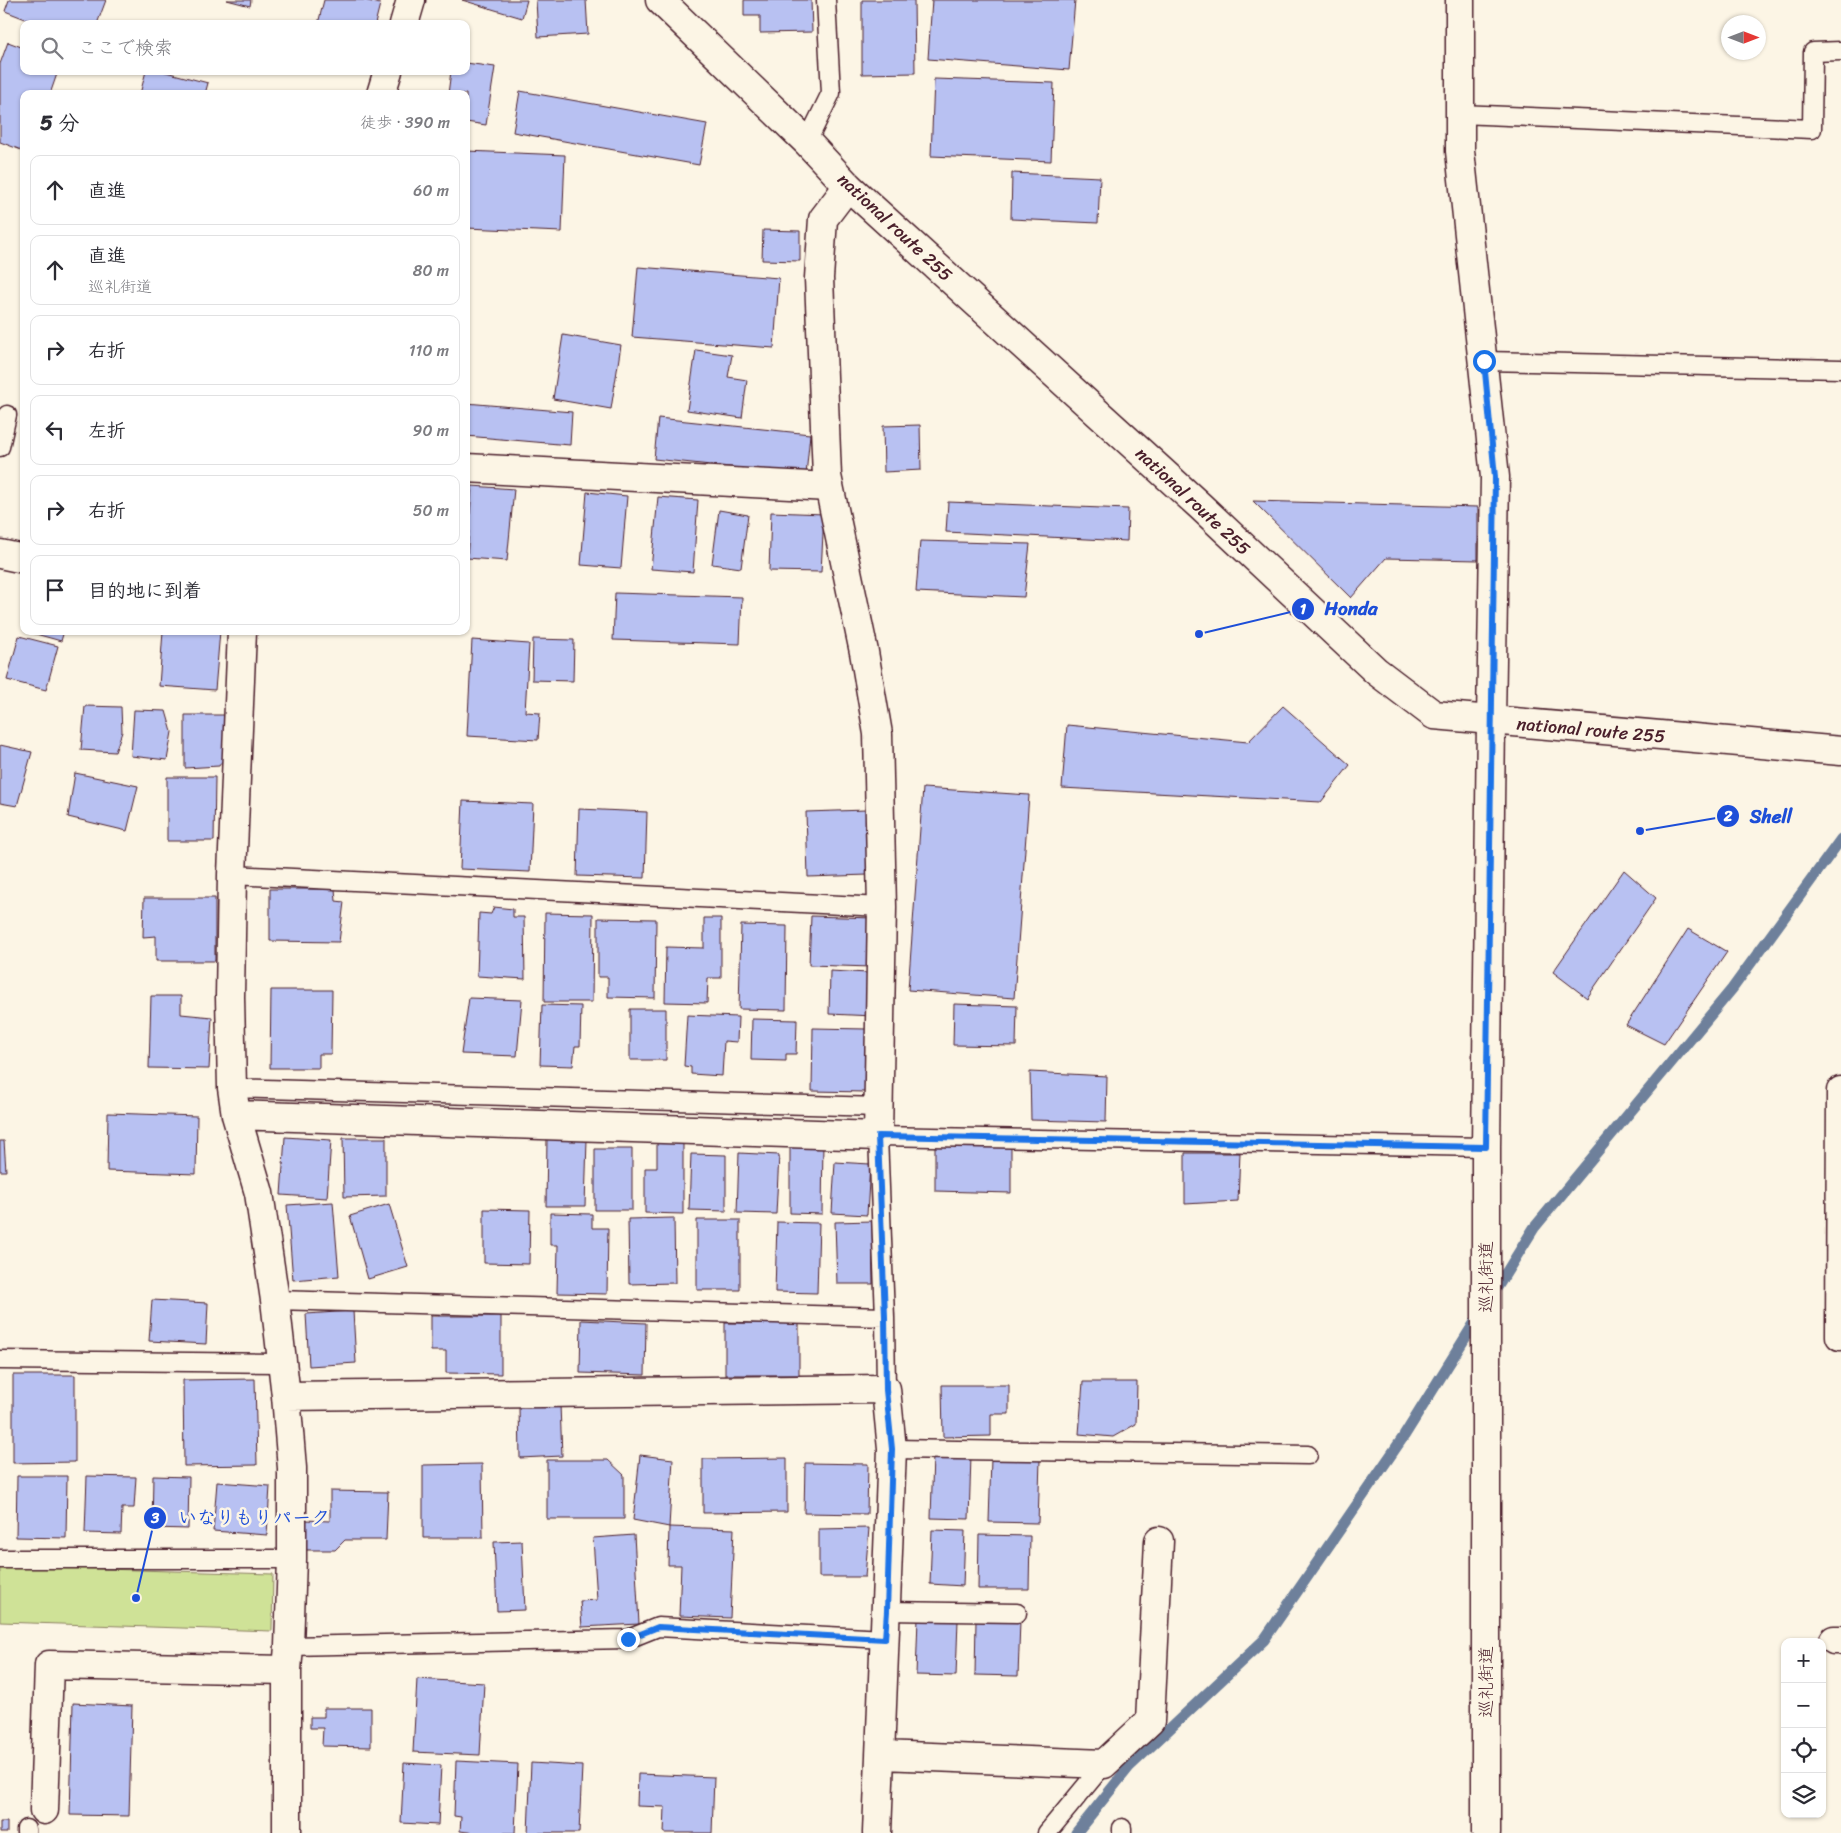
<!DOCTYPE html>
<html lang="ja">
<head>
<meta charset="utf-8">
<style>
	:root { --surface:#fff; --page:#f7f7f7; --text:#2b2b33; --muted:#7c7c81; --line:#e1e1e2 }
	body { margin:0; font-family:Sriracha,"Klee One",sans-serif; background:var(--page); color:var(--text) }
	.controls { position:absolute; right:15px; bottom:15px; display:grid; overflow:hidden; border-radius:10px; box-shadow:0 1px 4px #0004 }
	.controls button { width:45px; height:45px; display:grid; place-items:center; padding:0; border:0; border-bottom:1px solid var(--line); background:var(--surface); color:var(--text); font:25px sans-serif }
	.compass { position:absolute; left:1721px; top:15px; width:45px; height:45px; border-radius:50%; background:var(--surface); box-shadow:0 1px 4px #0004; rotate:90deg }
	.stop { position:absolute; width:15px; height:15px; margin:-11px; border:4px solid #1a73e8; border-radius:50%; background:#fff }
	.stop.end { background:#1a73e8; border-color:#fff; box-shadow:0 1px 5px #0008 }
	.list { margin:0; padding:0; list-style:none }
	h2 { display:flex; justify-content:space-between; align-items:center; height:65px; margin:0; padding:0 20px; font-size:21px }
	h2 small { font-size:16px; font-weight:400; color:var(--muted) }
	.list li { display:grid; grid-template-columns:32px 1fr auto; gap:15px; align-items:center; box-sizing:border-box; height:70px; margin:0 10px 10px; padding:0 10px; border:1px solid var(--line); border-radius:10px }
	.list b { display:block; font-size:19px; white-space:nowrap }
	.list p { margin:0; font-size:16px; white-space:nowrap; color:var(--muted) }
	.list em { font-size:16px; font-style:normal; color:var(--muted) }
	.icon { flex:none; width:28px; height:28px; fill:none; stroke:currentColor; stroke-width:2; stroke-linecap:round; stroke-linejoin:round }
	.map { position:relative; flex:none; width:1841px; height:1833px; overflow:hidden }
	.search { position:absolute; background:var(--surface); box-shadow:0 1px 4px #0004; left:20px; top:20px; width:450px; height:55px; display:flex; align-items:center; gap:12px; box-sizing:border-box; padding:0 18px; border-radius:10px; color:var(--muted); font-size:19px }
	.panel { position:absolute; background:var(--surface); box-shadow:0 1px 4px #0004; left:20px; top:90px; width:450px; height:545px; border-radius:10px }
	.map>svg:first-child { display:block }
	.green { fill:#cfe297; stroke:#8c8061 }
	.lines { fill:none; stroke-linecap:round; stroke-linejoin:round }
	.stream { stroke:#6e809b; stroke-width:11 }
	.building { fill:#b8c1f2; stroke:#4a1f2b }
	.service-casing { stroke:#4a1f2b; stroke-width:21 }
	.minor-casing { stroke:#4a1f2b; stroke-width:31 }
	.tertiary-casing { stroke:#4a1f2b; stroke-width:31 }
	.trunk-casing { stroke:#4a1f2b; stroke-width:31 }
	.service { stroke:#fcf5e5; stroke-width:18 }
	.minor { stroke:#fcf5e5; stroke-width:28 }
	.tertiary { stroke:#fcf5e5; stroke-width:28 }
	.trunk { stroke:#fcf5e5; stroke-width:28 }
	.route { stroke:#1a73e8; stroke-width:6 }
	.labels { text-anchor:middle; stroke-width:5; stroke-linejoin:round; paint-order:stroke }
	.street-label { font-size:18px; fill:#4a1f2b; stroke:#fcf5e5 }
	.leader { fill:none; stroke:#1d4ed8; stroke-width:2 }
	.callout-dot { fill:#1d4ed8; stroke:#fcf5e5; stroke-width:2 }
	.mark-label { font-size:15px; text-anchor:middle; font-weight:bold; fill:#fff }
	.callout-label { font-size:19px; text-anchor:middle; font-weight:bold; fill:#1d4ed8; stroke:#fcf5e5; stroke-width:5; stroke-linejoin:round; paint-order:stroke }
</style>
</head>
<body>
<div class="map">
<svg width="1841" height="1833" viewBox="0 0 1841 1833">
	<rect width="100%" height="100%" fill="#fcf5e5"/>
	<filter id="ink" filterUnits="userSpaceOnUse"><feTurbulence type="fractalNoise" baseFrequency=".02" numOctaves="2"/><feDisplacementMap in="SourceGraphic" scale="10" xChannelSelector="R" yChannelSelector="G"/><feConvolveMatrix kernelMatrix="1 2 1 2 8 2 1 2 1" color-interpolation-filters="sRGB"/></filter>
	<g filter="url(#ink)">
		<path class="green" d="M0,1566L273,1574L272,1631L0,1622Z"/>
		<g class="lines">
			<path class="stream" d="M1493,1294L1534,1228L1732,989L1841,839
				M1076,1833L1129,1767L1264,1640L1404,1436L1480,1314"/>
		</g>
		<path class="building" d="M9,0H106L97,24H38L5,11Z
			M227,0H251L250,6Z
			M324,0H364L380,4L375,24H318Z
			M462,0H527L522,18Z
			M536,0H586L588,34L538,37Z
			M744,0H811L812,32L760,33V16H744Z
			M862,0H914L915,73L862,74Z
			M932,0H1075L1069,70L928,59Z
			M8,42L24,48V71H58L50,94H24V151L0,142V64Z
			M466,63L495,67L486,125L466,122V94H448L451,71H466Z
			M146,71H162L208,83L205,94H140Z
			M934,79L1054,83L1051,161L931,156Z
			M520,91L707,124L699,165L513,132Z
			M466,151L565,155L562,232L466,228Z
			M1012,173L1100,177L1098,223L1011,219Z
			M763,230L800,231V261L762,260Z
			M638,267L779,278L774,348L632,337Z
			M563,335L621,345L611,409L553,399Z
			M696,350L732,355L728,377L747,380L742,418L687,410Z
			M466,403L572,412L570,445L466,436Z
			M658,418L810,434L806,475L654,459Z
			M920,425L921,470L884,472L883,426Z
			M472,486L514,489L507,561L467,558Z
			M587,492L627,496L621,568L581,565Z
			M658,497L698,500L693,572L651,569Z
			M1253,501L1478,507V560L1386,558L1351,598Z
			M948,502L1128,509L1127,541L946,532Z
			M719,510L748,515L741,568L712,564Z
			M771,512L824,514L821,572L769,571Z
			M920,541L1030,544L1024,597L916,592Z
			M615,593L742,597L740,644L613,640Z
			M25,631H64L61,641Z
			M163,631H220L215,690L159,686Z
			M19,636L58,646L46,690L7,680Z
			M533,639L574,640L573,681L532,680Z
			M472,640L529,644L525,712L540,713L538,740L467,736Z
			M85,706L121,707L122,732L115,752L81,750Z
			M1283,706L1350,765L1321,802L1062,788L1067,725L1248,742Z
			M134,710L166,711L172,732L167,760L131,756Z
			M185,715H225L224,758L219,766L185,768Z
			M0,745L32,752L17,806L0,803Z
			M75,773L138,786L127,831L68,817Z
			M167,777H215L214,841H167Z
			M923,788L1029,795L1014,998L908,990Z
			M463,801L533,804L530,872L460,869Z
			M579,809L647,812L645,878L577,876Z
			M866,810L868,875L808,877L806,812Z
			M1624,870L1656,898L1587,998L1553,972Z
			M270,889H335L336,901L344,902L339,942L270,941Z
			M144,898H215V961H156V936L143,937Z
			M494,907L513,909V917H524L525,979L477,976L479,913L491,914Z
			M545,913L593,914L592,1002H544Z
			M811,916L873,918L871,967L809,965Z
			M598,918L656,919L655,998L608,997V977H598Z
			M704,918H721V978H708L707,1003L665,1002L666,947L704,948Z
			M741,925L787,926L786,1010L739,1009Z
			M1688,929L1727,952L1664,1044L1626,1025Z
			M830,971L868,973L874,1016L829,1014Z
			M271,990H332L331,1054H319V1068H270Z
			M151,996H181V1014L212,1017L209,1069L149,1068Z
			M469,998L522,1000L517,1056L461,1054Z
			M954,1004L1017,1006L1016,1046L953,1045Z
			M542,1005L581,1006L580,1046H575L573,1066L540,1065Z
			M630,1009H666V1060H630Z
			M687,1015L738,1017L737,1042L724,1041L722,1076L691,1074V1067L684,1066Z
			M752,1019L797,1020L796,1054H786V1061L751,1060Z
			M813,1028L866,1029L865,1092L812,1091Z
			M1030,1072L1107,1076L1106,1122L1031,1120Z
			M108,1113L197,1116L196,1174L107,1171Z
			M285,1137L331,1140L327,1198L281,1195Z
			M343,1138H386V1196L344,1197Z
			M547,1138L587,1139L585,1206H546Z
			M0,1141H4L6,1171H0Z
			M657,1142H683V1214L645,1213V1168H657Z
			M790,1142H823L822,1214L790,1213Z
			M935,1142L1011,1145V1193L935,1191Z
			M595,1149H632V1210H595Z
			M739,1153L779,1155L776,1214L737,1213Z
			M1185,1153H1240L1238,1201L1185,1204Z
			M691,1154L726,1155V1211L689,1210Z
			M835,1162L870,1164L867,1215L832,1213Z
			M333,1202L339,1276L293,1280L287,1205Z
			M389,1204L408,1267L368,1279L350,1216Z
			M484,1209L530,1210L529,1264L484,1263Z
			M550,1213L592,1214V1228H608L607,1294L557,1293L558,1245H550Z
			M674,1218L675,1283L629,1284L628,1219Z
			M697,1220H740V1290H697Z
			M872,1221L873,1284H837L835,1222Z
			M777,1222L819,1223L817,1293L775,1292Z
			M152,1300L208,1303L206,1344L149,1341Z
			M353,1311L356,1363L309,1366L306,1314Z
			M431,1316H501V1374L446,1373V1351H431Z
			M581,1320L646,1323L645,1375L580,1373Z
			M725,1323H799V1375H725Z
			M13,1375H75V1462L13,1463Z
			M255,1379L257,1465L184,1466L183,1380Z
			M1083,1382H1137L1136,1424L1113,1437L1079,1434Z
			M942,1385H1009V1414H991V1436L943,1437Z
			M560,1405L562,1456L520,1458L519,1407Z
			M640,1455L673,1459L669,1527L633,1520Z
			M933,1455L971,1456L969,1519L931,1518Z
			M787,1458V1512L703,1513V1459Z
			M991,1458L1040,1460L1038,1523L989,1522Z
			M547,1460H608L624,1475V1519H547Z
			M805,1463L868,1464L867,1514L804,1513Z
			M482,1464L483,1538H423V1465Z
			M17,1476H67L66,1538L16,1537Z
			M87,1476L136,1477L134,1508H122L121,1534L85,1533Z
			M153,1476L189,1477L188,1529L152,1528Z
			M217,1482L270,1486L267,1535L213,1531Z
			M330,1491L388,1492L386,1540H345L335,1550H303L304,1520L330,1521Z
			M669,1527L734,1529L730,1618L679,1616L681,1565H668Z
			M869,1528L865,1577H819V1529Z
			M932,1530L965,1531L963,1586L930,1584Z
			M634,1535L639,1624L582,1627L580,1601L597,1600L593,1538Z
			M979,1535L1030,1536L1029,1589H978Z
			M522,1541L525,1610L497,1611L494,1542Z
			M918,1618L958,1620L956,1676L916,1675Z
			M976,1620L1020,1621L1018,1676L975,1675Z
			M417,1679L484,1683L480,1755L413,1752Z
			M73,1703L132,1706L129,1816L70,1815Z
			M324,1708H371V1747L322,1746L323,1728H310V1717H324Z
			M456,1761L518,1764L515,1833H475L460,1831L461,1817L454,1816Z
			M404,1763L441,1765L438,1825L401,1823Z
			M531,1763L582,1766L579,1833H528Z
			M638,1774L714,1777L712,1833H664L665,1807L637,1806Z
			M0,1822H7V1833H0Z"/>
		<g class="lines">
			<defs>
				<path id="service" d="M1460,114L1812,129L1813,52L1841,51
					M807,142L831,93L826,0
					M1484,361L1841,369
					M0,447L7,415
					M232,875L882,907
					M232,1088L879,1107
					M275,1300L885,1317
					M0,1360L283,1363
					M886,1389L885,1317L878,1136L1486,1147
					M892,1449L1308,1455
					M0,1559H292
					M887,1611L1017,1613
					M289,1646L628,1639L658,1627L885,1639
					M26,1833V1829
					M1047,1833L1104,1764
					M1122,1833V1828"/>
				<path id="minor" d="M1460,0V151L1495,477L1491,721
					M404,24L411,0
					M381,94L388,71
					M466,468L829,487
					M0,554L24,559
					M242,631L232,875L230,997L232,1088L236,1115L259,1193L275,1300L286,1396L292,1468V1559L289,1646L287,1670V1833
					M236,1115L878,1136L882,907L878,734L864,652L827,476L819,278L823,219L848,186
					M1840,1336L1841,1091
					M286,1396L886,1389L892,1449L877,1833
					M1834,1640H1841
					M882,1755L1104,1764L1150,1721L1159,1541
					M44,1810L49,1665L287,1670"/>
				<path id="tertiary" d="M1486,1833V1147L1491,721"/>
				<path id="trunk" d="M660,0L807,142L848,186L1200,506L1376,671L1434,715L1841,751"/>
			</defs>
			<use href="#service" class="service-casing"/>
			<use href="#minor" class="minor-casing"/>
			<use href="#tertiary" class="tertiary-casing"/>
			<use href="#trunk" class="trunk-casing"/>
			<use href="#service" class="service"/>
			<use href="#minor" class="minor"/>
			<use href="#tertiary" class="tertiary"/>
			<use href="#trunk" class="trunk"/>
		</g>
	</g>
	<g class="lines" filter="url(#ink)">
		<path class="route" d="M628,1639L658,1627L885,1639L887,1611L892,1449L886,1390L885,1317L878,1136L1486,1147L1495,477L1484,361"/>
	</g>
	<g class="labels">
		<g class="street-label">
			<text transform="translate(895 227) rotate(43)" y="6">national route 255</text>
			<text transform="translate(1193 501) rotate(43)" y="6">national route 255</text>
			<text transform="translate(1591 730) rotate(5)" y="6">national route 255</text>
			<text transform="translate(1486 1277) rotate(-90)" y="6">巡礼街道</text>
			<text transform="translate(1486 1682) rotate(-90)" y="6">巡礼街道</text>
		</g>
	</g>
	<path class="leader" d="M1199 634L1303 609M1640 831L1728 816M136 1598L155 1518"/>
	<g class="callout-dot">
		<circle cx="1199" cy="634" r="5"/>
		<circle cx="1640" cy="831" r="5"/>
		<circle cx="136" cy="1598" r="5"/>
		<circle cx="1303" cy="609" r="12"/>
		<circle cx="1728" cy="816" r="12"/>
		<circle cx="155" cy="1518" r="12"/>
	</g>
	<g class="mark-label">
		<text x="1303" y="614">1</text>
		<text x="1728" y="821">2</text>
		<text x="155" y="1523">3</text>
	</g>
	<g class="callout-label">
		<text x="1351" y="615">Honda</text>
		<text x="1771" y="823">Shell</text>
		<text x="254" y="1524">いなりもりパーク</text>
	</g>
</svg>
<div class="controls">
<button>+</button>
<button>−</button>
<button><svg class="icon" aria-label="locate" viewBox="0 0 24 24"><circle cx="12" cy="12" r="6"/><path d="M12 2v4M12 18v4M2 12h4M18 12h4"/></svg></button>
<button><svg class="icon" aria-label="layers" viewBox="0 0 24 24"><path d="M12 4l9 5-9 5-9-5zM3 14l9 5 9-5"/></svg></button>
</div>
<svg class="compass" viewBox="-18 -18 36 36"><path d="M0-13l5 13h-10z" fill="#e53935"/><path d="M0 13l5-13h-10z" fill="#7c7c81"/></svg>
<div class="stop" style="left:1484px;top:361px"></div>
<div class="stop end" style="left:628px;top:1639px"></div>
<div class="search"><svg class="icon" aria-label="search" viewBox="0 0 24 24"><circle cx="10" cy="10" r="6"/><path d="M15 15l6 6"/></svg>ここで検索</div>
<section class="panel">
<h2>5 分<small>徒歩 · 390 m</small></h2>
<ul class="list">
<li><svg class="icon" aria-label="ahead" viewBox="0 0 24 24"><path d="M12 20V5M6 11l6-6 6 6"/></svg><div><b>直進</b></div><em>60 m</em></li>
<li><svg class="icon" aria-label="ahead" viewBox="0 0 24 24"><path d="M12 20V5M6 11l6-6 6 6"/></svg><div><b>直進</b><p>巡礼街道</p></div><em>80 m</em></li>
<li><svg class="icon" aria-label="right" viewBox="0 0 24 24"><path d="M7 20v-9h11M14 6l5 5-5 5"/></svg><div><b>右折</b></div><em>110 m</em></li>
<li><svg class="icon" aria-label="left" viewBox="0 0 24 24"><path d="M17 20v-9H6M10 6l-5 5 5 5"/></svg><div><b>左折</b></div><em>90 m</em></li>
<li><svg class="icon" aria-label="right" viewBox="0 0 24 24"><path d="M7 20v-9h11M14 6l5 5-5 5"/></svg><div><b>右折</b></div><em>50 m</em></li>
<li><svg class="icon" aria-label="arrive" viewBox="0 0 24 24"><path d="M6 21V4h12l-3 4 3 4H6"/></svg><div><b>目的地に到着</b></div></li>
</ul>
</section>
</div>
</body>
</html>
